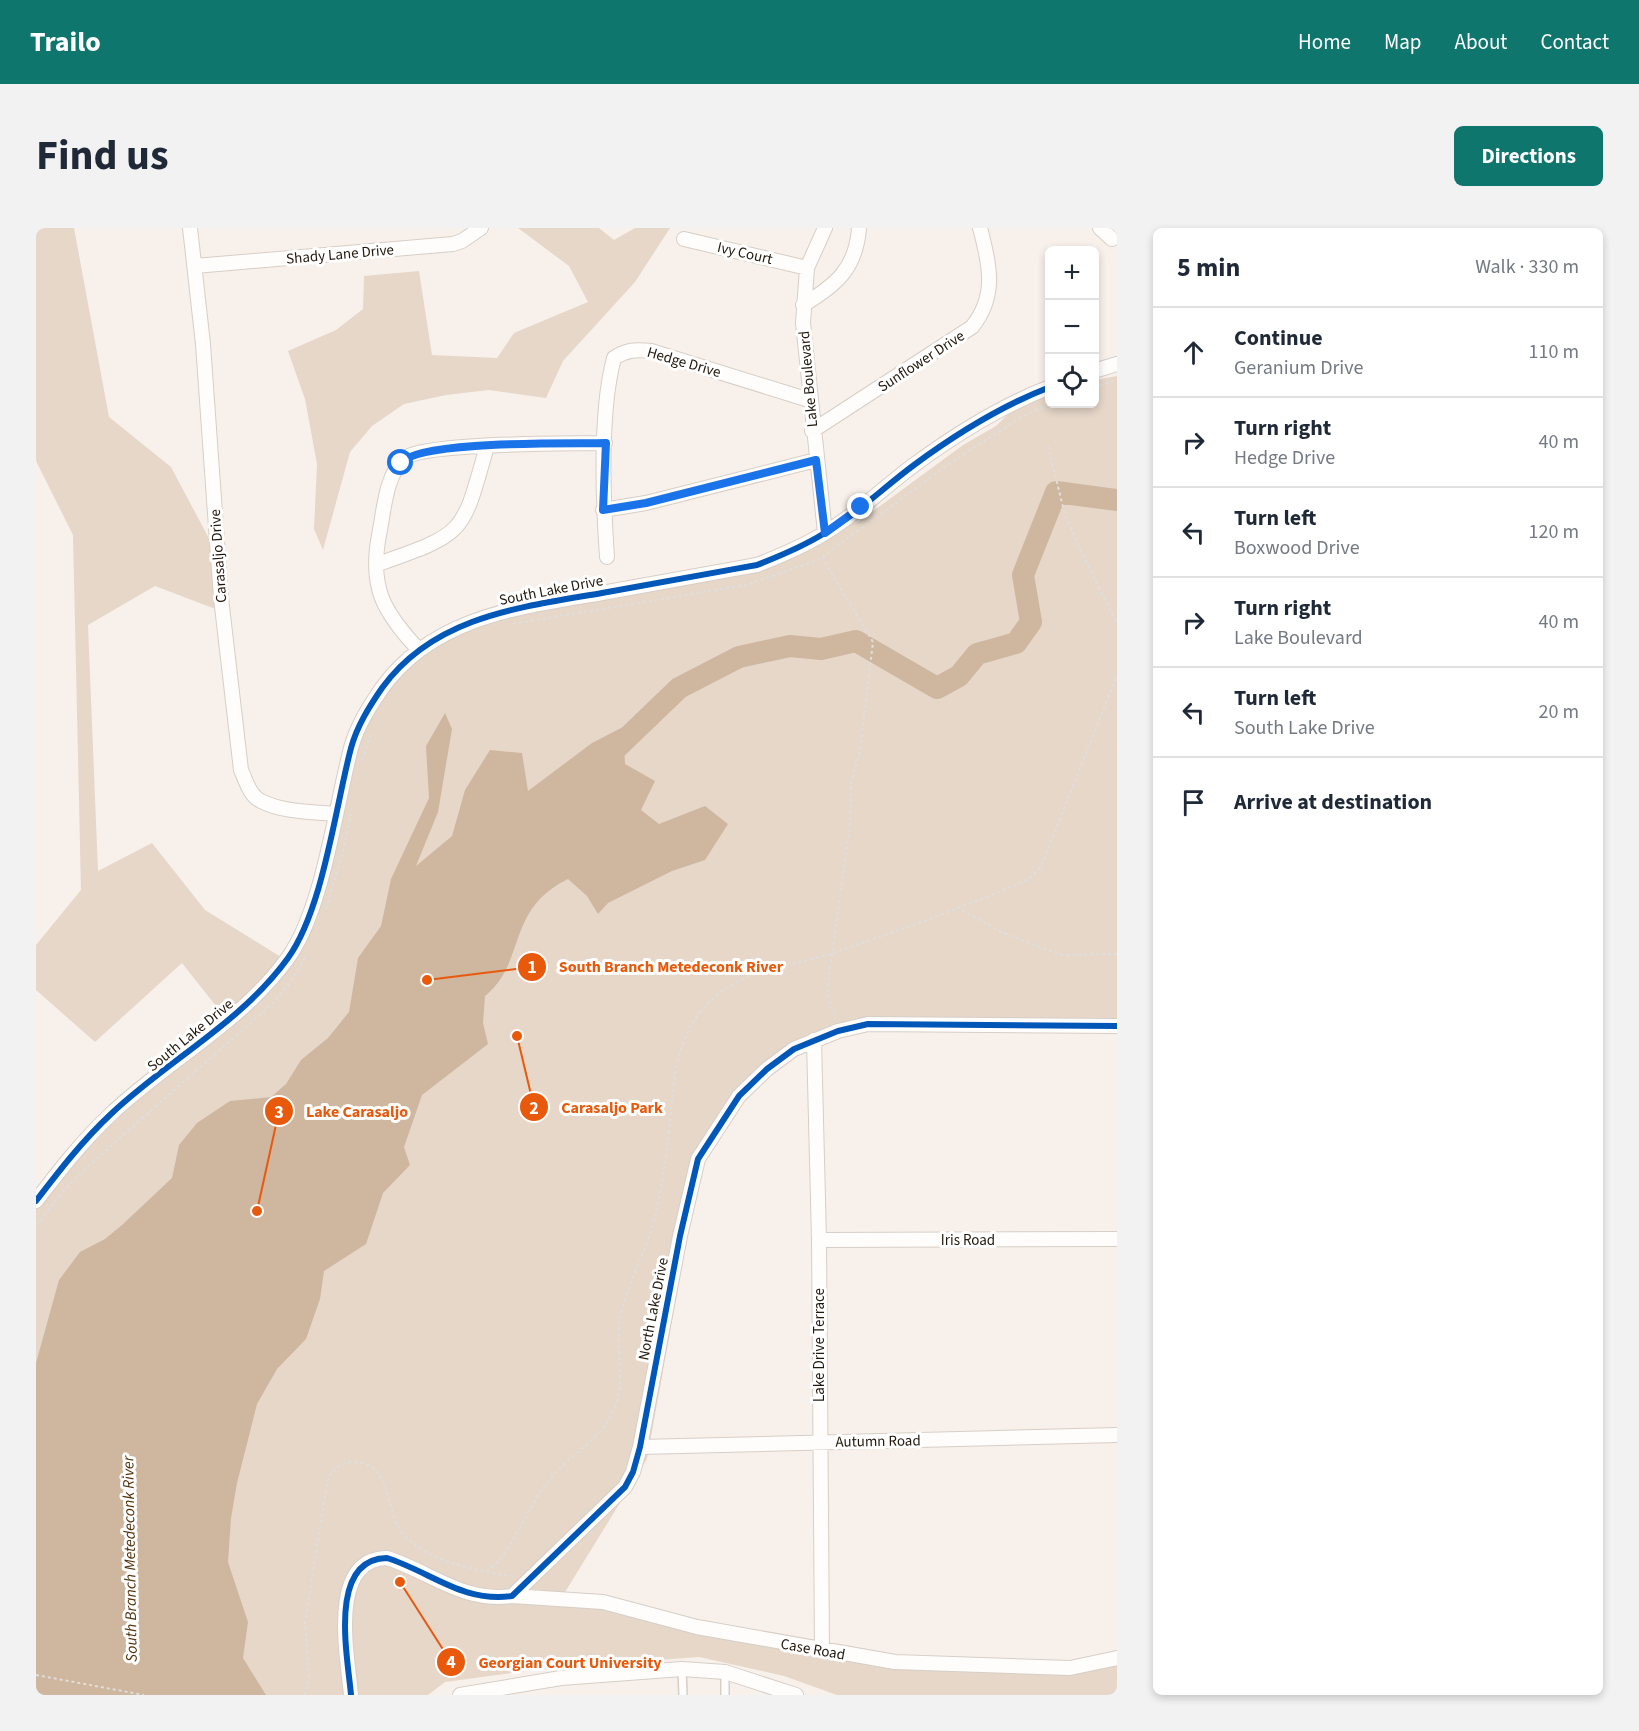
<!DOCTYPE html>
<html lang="en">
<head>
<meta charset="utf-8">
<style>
	:root { --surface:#fff; --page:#f2f2f3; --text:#1f2937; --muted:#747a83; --line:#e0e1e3; --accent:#0f766e }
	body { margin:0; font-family:"Source Sans 3",sans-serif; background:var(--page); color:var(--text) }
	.controls { position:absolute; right:18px; top:18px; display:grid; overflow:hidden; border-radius:9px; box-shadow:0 3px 9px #0003 }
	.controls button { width:54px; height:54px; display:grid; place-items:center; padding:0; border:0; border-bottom:2px solid var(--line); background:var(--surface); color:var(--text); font:30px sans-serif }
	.stop { position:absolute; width:18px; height:18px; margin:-14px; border:4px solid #1a73e8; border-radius:50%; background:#fff }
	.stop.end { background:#1a73e8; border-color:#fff; box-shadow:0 2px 6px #0008 }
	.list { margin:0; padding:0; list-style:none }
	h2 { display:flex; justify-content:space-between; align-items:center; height:78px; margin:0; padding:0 24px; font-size:26px }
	h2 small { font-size:20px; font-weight:400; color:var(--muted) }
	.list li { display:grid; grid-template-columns:39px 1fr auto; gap:18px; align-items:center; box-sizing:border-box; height:90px; padding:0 24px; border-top:2px solid var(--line) }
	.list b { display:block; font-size:22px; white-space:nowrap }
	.list p { margin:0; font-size:20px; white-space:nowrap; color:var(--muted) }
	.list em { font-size:20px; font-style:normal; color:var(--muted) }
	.icon { flex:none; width:33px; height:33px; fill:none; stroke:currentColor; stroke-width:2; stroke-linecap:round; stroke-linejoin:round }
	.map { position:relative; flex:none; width:1081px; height:1467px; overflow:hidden; border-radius:9px }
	header { display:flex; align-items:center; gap:36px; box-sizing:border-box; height:84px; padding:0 30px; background:var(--accent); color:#fff }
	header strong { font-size:28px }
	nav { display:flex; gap:33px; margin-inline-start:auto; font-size:21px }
	.intro { display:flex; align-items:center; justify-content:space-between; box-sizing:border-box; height:144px; padding:0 36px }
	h1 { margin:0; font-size:42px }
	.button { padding:15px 27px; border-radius:9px; background:var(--accent); color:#fff; font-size:21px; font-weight:700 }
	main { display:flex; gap:36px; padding:0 36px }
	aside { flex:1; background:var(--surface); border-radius:9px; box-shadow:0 3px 9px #0003 }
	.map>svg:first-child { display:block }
	.green { fill:#e6d7c9 }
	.water { fill:#cfb69f }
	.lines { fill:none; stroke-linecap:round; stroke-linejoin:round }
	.river { stroke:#cfb69f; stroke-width:22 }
	.lane-casing { stroke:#d7cec6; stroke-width:10 }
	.street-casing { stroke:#d7cec6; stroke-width:16 }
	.path { stroke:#e0dedc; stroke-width:2; stroke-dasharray:3 3; stroke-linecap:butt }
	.lane { stroke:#fefdfc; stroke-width:7 }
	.street { stroke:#fefdfc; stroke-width:14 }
	.cycleway-casing { stroke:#fff; stroke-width:10 }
	.cycleway { stroke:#0057b8; stroke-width:6 }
	.route { stroke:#1a73e8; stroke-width:8 }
	.labels { text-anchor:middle; stroke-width:6; stroke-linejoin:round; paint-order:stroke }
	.street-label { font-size:15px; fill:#21170c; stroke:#fff }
	.water-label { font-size:16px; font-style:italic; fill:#523109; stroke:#fff }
	.leader { fill:none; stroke:#e8590c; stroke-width:2 }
	.callout-dot { fill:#e8590c; stroke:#fff; stroke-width:2 }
	.mark-label { font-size:18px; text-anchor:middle; font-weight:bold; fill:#fff }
	.callout-label { font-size:16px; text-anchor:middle; font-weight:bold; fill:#e8590c; stroke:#fff; stroke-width:6; stroke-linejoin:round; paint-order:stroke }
</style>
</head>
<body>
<header>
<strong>Trailo</strong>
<nav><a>Home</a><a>Map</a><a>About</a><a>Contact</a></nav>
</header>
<div class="intro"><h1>Find us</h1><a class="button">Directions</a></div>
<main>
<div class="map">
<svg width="1081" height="1467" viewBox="0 0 1081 1467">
	<rect width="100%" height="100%" fill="#f8f1eb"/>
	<path class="green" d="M0,0H38L73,189L135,239L177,318L182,382L119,358L52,397L62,643L116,615L169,682L250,732L270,696L316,516L355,448L426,396L712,338L825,292L927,217L960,198L988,170L1013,159L1014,176H1058L1059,152L1081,148V799L802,803L724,849L665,933L611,1231L526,1369L859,1436L1068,1432L1081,1429V1467H801L748,1448L663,1429L505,1441L409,1454L392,1467H0V973L53,908L191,792L146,735L59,814L0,762V717L45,662L37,307L0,233Z
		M482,0H563L578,12L599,0H634L599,54L527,133L510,170L453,162L410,167L368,176L336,198L314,224L287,322L278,301L281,236L269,171L252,123L300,102L327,81L328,48L383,43L396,127L461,130L478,105L552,74L533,38Z"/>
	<path class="water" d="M409,485L416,501L402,584L380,638L416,608L429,562L454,522L486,525L492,563L556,515L587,499L589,536L619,553L605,582L623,596L669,578L692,596L669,632L636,643L572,675L562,686L551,668L532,651C469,682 491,734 449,768L447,795L452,816L386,867L368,919L374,937L347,965L330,1016L288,1043L284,1071L270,1111L241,1141L221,1176L201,1255L195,1290L192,1334L212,1394L207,1430L230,1467H0V1135L23,1052L44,1024L69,1011L86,997L136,950L143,917L161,895L194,873L235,869L250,856L265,832L292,810L313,784L322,730L345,698L355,651L393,570L390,518Z"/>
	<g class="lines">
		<path class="river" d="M565,535L643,460L703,429L754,418L785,421L820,413L901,460L923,448L941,426L980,415L995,394L987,347L1020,264L1081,272"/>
		<defs>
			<path id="lane" d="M646,1441L647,1467
				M689,1467V1444"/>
			<path id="street" d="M154,0L167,116L185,370L205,542C210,553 214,568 225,573C246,584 276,584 299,586
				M1064,0L1076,11
				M648,11L771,40
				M159,38L417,16L426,13L445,0
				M767,77C800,57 820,41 823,0
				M1058,143L1081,136
				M776,203L936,99C961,68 954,37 944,0
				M567,282L610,275L780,232
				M789,305L767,95L771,40L789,0
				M571,329C567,272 563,186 578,130C590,122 600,121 615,123L773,172
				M342,336C430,305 426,307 451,218
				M383,422C348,385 333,360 343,307C348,284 349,247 369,230C389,214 536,216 569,215
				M778,812L783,1012L786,1423
				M0,973C23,943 47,912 75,886C132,832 205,795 252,730C287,681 299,581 315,520C321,498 333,479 346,460C398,388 485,379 566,365C617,356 669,346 721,337C744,328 766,319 787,306C820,287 848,259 878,237C920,206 965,178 1014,159
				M783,1012L1081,1011
				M604,1219L1081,1207
				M476,1368L567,1374L661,1399L859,1434L1034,1440L1081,1430
				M315,1467C312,1430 291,1331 351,1330C395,1344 427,1375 476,1368L589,1259L597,1244L604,1219L644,1008L662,931L703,868L731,841L758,821L802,803L832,796L1081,798
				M424,1467L525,1450L646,1441L689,1444L760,1467"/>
		</defs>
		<use href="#lane" class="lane-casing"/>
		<use href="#street" class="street-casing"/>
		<path class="path" d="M1058,159L1081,152
			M1012,218L1028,283L1042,317L1081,396
			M786,329L837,414L824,523L815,554L814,598L793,746L792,767L799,791
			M477,396L710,357L782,332L917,233L989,187L1014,176
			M326,532L335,506
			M921,679L965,704L1025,727L1081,726
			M290,681L307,624L316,582
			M0,997L28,962L51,939L236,776L253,756L269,730
			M451,1344C481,1318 489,1281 514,1251C535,1225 566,1212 579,1179C590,1151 579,1119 584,1091C591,1056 610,1024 619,989C625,962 630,934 633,906C638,853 637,800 685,764C719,739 762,737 800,724C865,702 931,678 993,651L1005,639L1081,447
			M0,1447L108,1467
			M269,1467L273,1450L269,1394L292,1250C298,1241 305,1234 317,1234C361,1235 346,1290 372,1311C402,1337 442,1342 479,1349"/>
		<use href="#lane" class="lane"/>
		<use href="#street" class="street"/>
		<defs>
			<path id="cycleway" d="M0,973C23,943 47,912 75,886C132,832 205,795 252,730C287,681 299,581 315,520C321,498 333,479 346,460C398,388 485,379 566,365C617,356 669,346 721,337C744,328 766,319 787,306C820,287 848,259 878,237C920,206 965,178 1014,159
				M315,1467C312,1430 291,1331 351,1330C395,1344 427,1375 476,1368L589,1259L597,1244L604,1219L644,1008L662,931L703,868L731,841L758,821L802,803L832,796L1081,798"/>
		</defs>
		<use href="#cycleway" class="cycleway-casing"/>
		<use href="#cycleway" class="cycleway"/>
	</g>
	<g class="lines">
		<path class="route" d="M365,235C382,212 535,216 570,215L567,282L610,275L780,232L789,305L825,279"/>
	</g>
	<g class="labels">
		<g class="street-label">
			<text transform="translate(709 25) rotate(13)" y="5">Ivy Court</text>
			<text transform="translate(304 26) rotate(-5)" y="5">Shady Lane Drive</text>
			<text transform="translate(885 133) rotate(-33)" y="5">Sunflower Drive</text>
			<text transform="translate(648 134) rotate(16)" y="5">Hedge Drive</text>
			<text transform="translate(772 151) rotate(-95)" y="5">Lake Boulevard</text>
			<text transform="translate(182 328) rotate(-94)" y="5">Carasaljo Drive</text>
			<text transform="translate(515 362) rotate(-11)" y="5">South Lake Drive</text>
			<text transform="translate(154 807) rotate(-39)" y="5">South Lake Drive</text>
			<text x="932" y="1017">Iris Road</text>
			<text transform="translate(617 1081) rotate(-79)" y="5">North Lake Drive</text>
			<text transform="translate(783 1117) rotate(-90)" y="5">Lake Drive Terrace</text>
			<text transform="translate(842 1213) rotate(-1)" y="5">Autumn Road</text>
			<text transform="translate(777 1421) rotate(10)" y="5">Case Road</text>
		</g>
		<g class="water-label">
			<text transform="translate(93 1331) rotate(-91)" y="6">South Branch Metedeconk River</text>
		</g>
	</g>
	<path class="leader" d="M391 752L496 739M481 808L498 879M221 983L243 883M364 1354L415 1434"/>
	<g class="callout-dot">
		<circle cx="391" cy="752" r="6"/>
		<circle cx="481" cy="808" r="6"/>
		<circle cx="221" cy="983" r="6"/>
		<circle cx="364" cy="1354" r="6"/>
		<circle cx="496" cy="739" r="15"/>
		<circle cx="498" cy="879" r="15"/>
		<circle cx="243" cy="883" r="15"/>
		<circle cx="415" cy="1434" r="15"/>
	</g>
	<g class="mark-label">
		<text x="496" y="745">1</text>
		<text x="498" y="886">2</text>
		<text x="243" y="890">3</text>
		<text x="415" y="1440">4</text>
	</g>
	<g class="callout-label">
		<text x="635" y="744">South Branch Metedeconk River</text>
		<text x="576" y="885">Carasaljo Park</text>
		<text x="321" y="889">Lake Carasaljo</text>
		<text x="534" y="1440">Georgian Court University</text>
	</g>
</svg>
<div class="controls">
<button>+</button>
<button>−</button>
<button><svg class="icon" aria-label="locate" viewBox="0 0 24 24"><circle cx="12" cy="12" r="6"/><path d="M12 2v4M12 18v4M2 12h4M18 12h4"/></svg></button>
</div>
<div class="stop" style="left:365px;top:235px"></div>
<div class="stop end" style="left:825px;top:279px"></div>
</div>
<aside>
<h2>5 min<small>Walk · 330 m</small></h2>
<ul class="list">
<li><svg class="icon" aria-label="ahead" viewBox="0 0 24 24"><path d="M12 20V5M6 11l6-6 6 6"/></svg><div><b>Continue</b><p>Geranium Drive</p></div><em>110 m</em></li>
<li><svg class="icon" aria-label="right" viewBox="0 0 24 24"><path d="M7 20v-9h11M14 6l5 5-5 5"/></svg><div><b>Turn right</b><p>Hedge Drive</p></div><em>40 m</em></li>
<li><svg class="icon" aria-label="left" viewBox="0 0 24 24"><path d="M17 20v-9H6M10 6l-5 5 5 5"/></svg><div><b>Turn left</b><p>Boxwood Drive</p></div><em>120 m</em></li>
<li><svg class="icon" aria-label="right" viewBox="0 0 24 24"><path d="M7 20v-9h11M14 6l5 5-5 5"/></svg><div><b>Turn right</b><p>Lake Boulevard</p></div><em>40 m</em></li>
<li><svg class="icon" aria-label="left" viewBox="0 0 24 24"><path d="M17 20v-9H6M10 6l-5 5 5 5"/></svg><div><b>Turn left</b><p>South Lake Drive</p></div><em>20 m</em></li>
<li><svg class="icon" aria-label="arrive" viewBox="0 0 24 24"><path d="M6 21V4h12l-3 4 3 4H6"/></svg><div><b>Arrive at destination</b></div></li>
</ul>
</aside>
</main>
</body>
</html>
